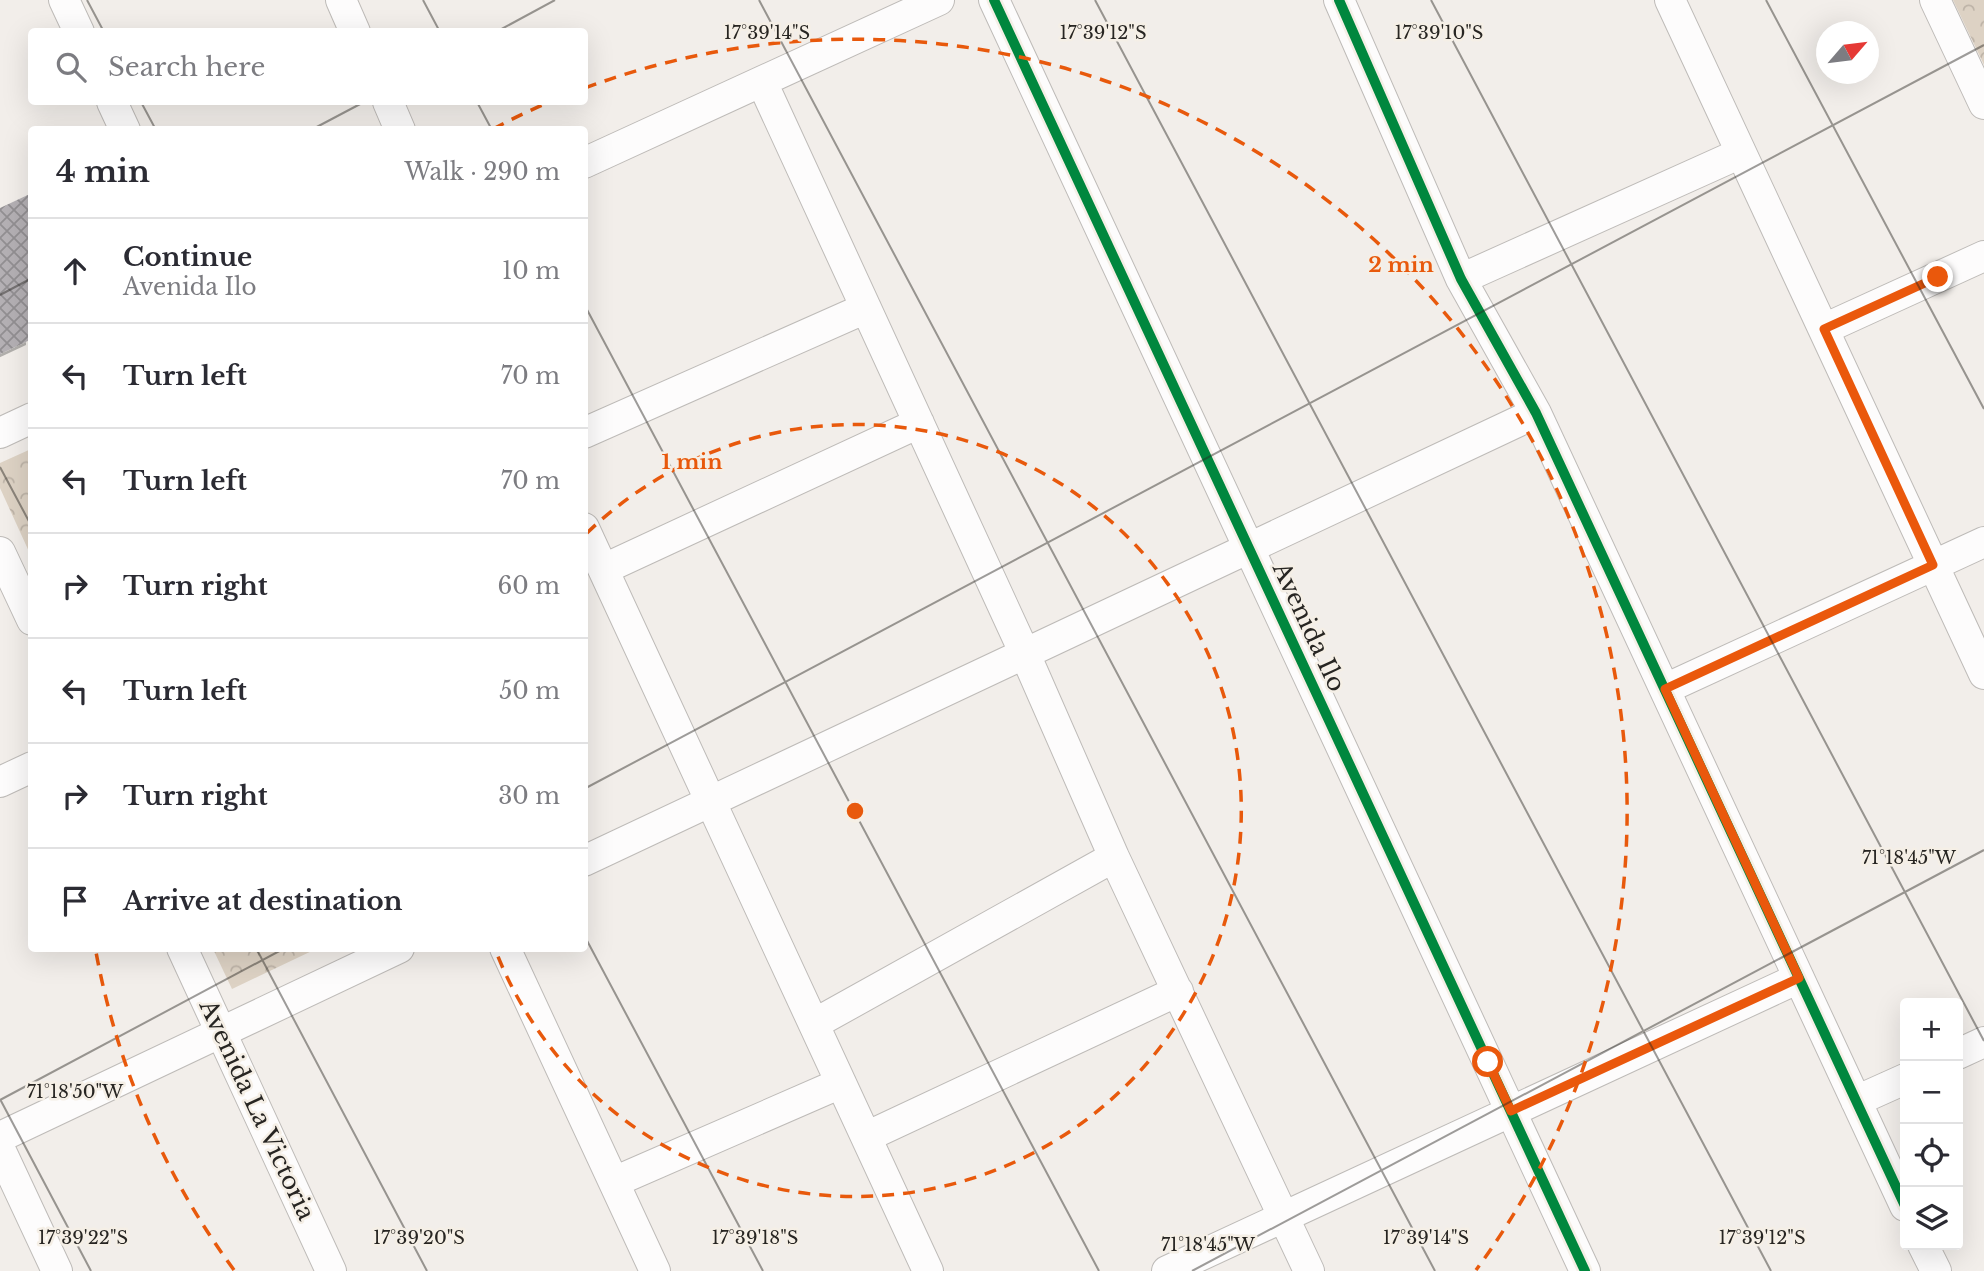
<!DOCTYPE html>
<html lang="en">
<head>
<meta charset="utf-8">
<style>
	:root { --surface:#fff; --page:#f7f7f7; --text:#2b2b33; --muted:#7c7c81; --line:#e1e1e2 }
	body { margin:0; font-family:"Libre Baskerville",serif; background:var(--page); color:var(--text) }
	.controls { position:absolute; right:21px; bottom:21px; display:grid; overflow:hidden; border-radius:7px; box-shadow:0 7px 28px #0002 }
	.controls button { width:63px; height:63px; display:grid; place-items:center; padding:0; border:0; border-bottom:2px solid var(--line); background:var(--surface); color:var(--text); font:35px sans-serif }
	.compass { position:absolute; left:1816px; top:21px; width:63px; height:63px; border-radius:50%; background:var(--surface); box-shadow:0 7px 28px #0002; rotate:62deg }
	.stop { position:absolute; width:21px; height:21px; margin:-16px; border:5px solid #ea580c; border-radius:50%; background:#fff }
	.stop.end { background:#ea580c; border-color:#fff; box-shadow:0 2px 7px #0008 }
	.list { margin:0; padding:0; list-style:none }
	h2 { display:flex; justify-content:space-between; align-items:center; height:91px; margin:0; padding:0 28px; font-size:30px }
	h2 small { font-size:23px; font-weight:400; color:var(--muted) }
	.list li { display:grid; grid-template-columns:46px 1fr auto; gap:21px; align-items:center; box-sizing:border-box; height:105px; padding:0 28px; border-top:2px solid var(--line) }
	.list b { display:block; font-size:26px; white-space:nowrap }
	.list p { margin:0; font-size:23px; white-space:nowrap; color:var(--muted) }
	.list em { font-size:23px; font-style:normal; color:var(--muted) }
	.icon { flex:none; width:38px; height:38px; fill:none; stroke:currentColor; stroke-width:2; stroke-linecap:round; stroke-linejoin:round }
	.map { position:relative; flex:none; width:1984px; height:1271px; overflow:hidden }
	.search { position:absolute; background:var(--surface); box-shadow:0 7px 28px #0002; left:28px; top:28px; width:560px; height:77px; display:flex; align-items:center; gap:18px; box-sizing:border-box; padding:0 24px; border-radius:7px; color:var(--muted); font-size:26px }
	.panel { position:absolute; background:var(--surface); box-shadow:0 7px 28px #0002; left:28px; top:126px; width:560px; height:826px; border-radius:7px }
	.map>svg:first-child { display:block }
	.forest { fill:url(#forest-crowns) }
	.building { fill:url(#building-cross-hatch); filter:url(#shadow) }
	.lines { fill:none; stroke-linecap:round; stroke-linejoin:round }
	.street-casing { stroke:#bebbb8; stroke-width:32 }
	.street { stroke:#fdfcfc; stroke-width:30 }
	.cycleway-casing { stroke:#f5efe6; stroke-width:15 }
	.cycleway { stroke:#00873e; stroke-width:10 }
	.route { stroke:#ea580c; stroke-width:9 }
	.ticks { fill:none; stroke:#272522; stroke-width:2; stroke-opacity:0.45 }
	.ring { fill:none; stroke:#e8590c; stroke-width:3.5; stroke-dasharray:12 9 }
	.labels { text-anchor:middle; stroke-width:5; stroke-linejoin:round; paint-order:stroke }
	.street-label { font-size:24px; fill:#272522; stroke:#f5efe6 }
	.ticks-label { font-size:18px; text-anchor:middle; fill:#272522; stroke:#f5efe6; stroke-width:5; stroke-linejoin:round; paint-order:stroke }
	.centre { fill:#e8590c; stroke:#f5efe6; stroke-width:3.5 }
	.ring-label { font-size:21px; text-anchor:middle; font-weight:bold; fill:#e8590c; stroke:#f5efe6; stroke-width:5; stroke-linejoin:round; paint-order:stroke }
</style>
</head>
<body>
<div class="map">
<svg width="1984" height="1271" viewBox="0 0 1984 1271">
	<defs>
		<pattern id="forest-crowns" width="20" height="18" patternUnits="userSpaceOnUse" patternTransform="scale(1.75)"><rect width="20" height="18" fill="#ddd2c4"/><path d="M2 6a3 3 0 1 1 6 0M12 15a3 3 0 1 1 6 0" fill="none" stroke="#beb4a8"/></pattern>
		<pattern id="building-cross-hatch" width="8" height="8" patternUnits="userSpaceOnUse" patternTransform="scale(1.75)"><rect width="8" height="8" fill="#b4b0b4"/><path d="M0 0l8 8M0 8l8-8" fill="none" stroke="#928f92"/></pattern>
		<filter id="shadow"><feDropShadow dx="-6" dy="6" stdDeviation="0" flood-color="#0004"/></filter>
	</defs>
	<rect width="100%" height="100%" fill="#f2eeea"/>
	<path class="forest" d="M1953,0H1984V65Z
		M31,449V556L0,488V463Z
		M213,949H316L232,989Z"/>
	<path class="building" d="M32,193V339L0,354V208Z"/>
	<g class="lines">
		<defs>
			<path id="street" d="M64,0L79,32
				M341,0L355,32
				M994,0L1585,1271
				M1339,0L1461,279L1536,413L1905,1206
				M1670,0L1984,674
				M1935,0L1984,104
				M762,82L1025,654L1114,857L1309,1271
				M112,102L125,130
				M388,102L400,130
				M584,163L939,0
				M1461,279L1741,153
				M1824,329L1984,256
				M0,433L32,418
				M584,433L866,308
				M584,528L928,1271
				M0,552L32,620
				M604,569L919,423
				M1665,689L1984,542
				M0,782L32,767
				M584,861L1536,413
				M182,948L331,1271
				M505,948L655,1271
				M814,1024L1114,857
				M1958,1054L1984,1042
				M1856,1101L1905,1079
				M0,1137L399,948
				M866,1137L1178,991
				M0,1149L57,1271
				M614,1182L841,1083
				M1923,1245L1936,1271
				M1167,1271L1799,978"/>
		</defs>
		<use href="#street" class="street-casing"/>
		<use href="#street" class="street"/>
		<defs>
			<path id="cycleway" d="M994,0L1585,1271
				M1339,0L1461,279L1536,413L1905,1206"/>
		</defs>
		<use href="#cycleway" class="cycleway-casing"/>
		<use href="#cycleway" class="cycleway"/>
	</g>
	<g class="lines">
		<path class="route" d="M1488,1062L1511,1111L1799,978L1665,689L1933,565L1824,329L1938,277"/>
	</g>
	<path class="ticks" d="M87,0L104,32M423,0L440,32M759,0L1435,1271M1095,0L1771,1271M1431,0L1984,1041M1766,0L1984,409M496,32L555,0M141,102L156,130M477,102L492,130M311,130L364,102M0,295L32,278M584,304L1099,1271M0,467L32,527M584,789L1984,45M584,935L763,1271M256,948L427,1271M0,1099L91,1271M0,1100L285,948M1192,1271L1984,850"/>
	<g class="ring">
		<path d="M587 533A386 386 0 1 1 495 949"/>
		<path d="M234 1270A772 772 0 0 1 96 952M493 129A772 772 0 0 1 547 103M585 88A772 772 0 0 1 1476 1270"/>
	</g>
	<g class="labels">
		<g class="street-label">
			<text transform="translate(1309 627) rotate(65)" y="8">Avenida Ilo</text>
			<text transform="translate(257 1110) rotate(65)" y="8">Avenida La Victoria</text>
		</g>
	</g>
	<g class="ticks-label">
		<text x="767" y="39">17°39'14"S</text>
		<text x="1103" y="39">17°39'12"S</text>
		<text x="1439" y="39">17°39'10"S</text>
		<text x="1909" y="864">71°18'45"W</text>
		<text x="75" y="1098">71°18'50"W</text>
		<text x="83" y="1244">17°39'22"S</text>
		<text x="419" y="1244">17°39'20"S</text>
		<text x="755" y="1244">17°39'18"S</text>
		<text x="1426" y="1244">17°39'14"S</text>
		<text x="1762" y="1244">17°39'12"S</text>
		<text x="1208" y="1251">71°18'45"W</text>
	</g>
	<circle cx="855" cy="811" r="10" class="centre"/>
	<g class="ring-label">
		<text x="1401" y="272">2 min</text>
		<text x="692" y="469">1 min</text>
	</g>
</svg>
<div class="controls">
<button>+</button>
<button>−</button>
<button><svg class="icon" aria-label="locate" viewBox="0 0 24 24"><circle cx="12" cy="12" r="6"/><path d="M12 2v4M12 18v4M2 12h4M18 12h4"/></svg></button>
<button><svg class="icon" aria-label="layers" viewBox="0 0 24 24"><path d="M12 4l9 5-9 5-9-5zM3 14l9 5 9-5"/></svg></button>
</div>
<svg class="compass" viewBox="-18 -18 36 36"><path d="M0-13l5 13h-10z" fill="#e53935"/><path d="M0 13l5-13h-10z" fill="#7c7c81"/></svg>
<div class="stop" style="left:1488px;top:1062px"></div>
<div class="stop end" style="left:1938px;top:277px"></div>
<div class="search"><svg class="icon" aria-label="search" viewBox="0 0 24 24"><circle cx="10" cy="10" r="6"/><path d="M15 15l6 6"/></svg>Search here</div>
<section class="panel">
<h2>4 min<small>Walk · 290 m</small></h2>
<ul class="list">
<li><svg class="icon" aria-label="ahead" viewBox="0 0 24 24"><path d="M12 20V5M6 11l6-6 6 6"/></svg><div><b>Continue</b><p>Avenida Ilo</p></div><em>10 m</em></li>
<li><svg class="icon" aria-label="left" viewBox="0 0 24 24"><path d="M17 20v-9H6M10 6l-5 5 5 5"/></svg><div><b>Turn left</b></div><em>70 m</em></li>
<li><svg class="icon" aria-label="left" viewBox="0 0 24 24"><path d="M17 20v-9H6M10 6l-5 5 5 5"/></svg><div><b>Turn left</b></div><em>70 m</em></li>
<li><svg class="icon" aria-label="right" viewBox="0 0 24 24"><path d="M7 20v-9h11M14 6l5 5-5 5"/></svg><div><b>Turn right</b></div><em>60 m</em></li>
<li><svg class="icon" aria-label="left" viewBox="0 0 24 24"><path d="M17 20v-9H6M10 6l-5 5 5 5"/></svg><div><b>Turn left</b></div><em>50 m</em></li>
<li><svg class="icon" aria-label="right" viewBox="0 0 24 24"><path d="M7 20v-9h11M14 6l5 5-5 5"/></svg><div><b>Turn right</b></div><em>30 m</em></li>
<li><svg class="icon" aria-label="arrive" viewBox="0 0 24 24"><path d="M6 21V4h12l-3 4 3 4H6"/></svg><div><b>Arrive at destination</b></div></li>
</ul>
</section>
</div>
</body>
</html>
